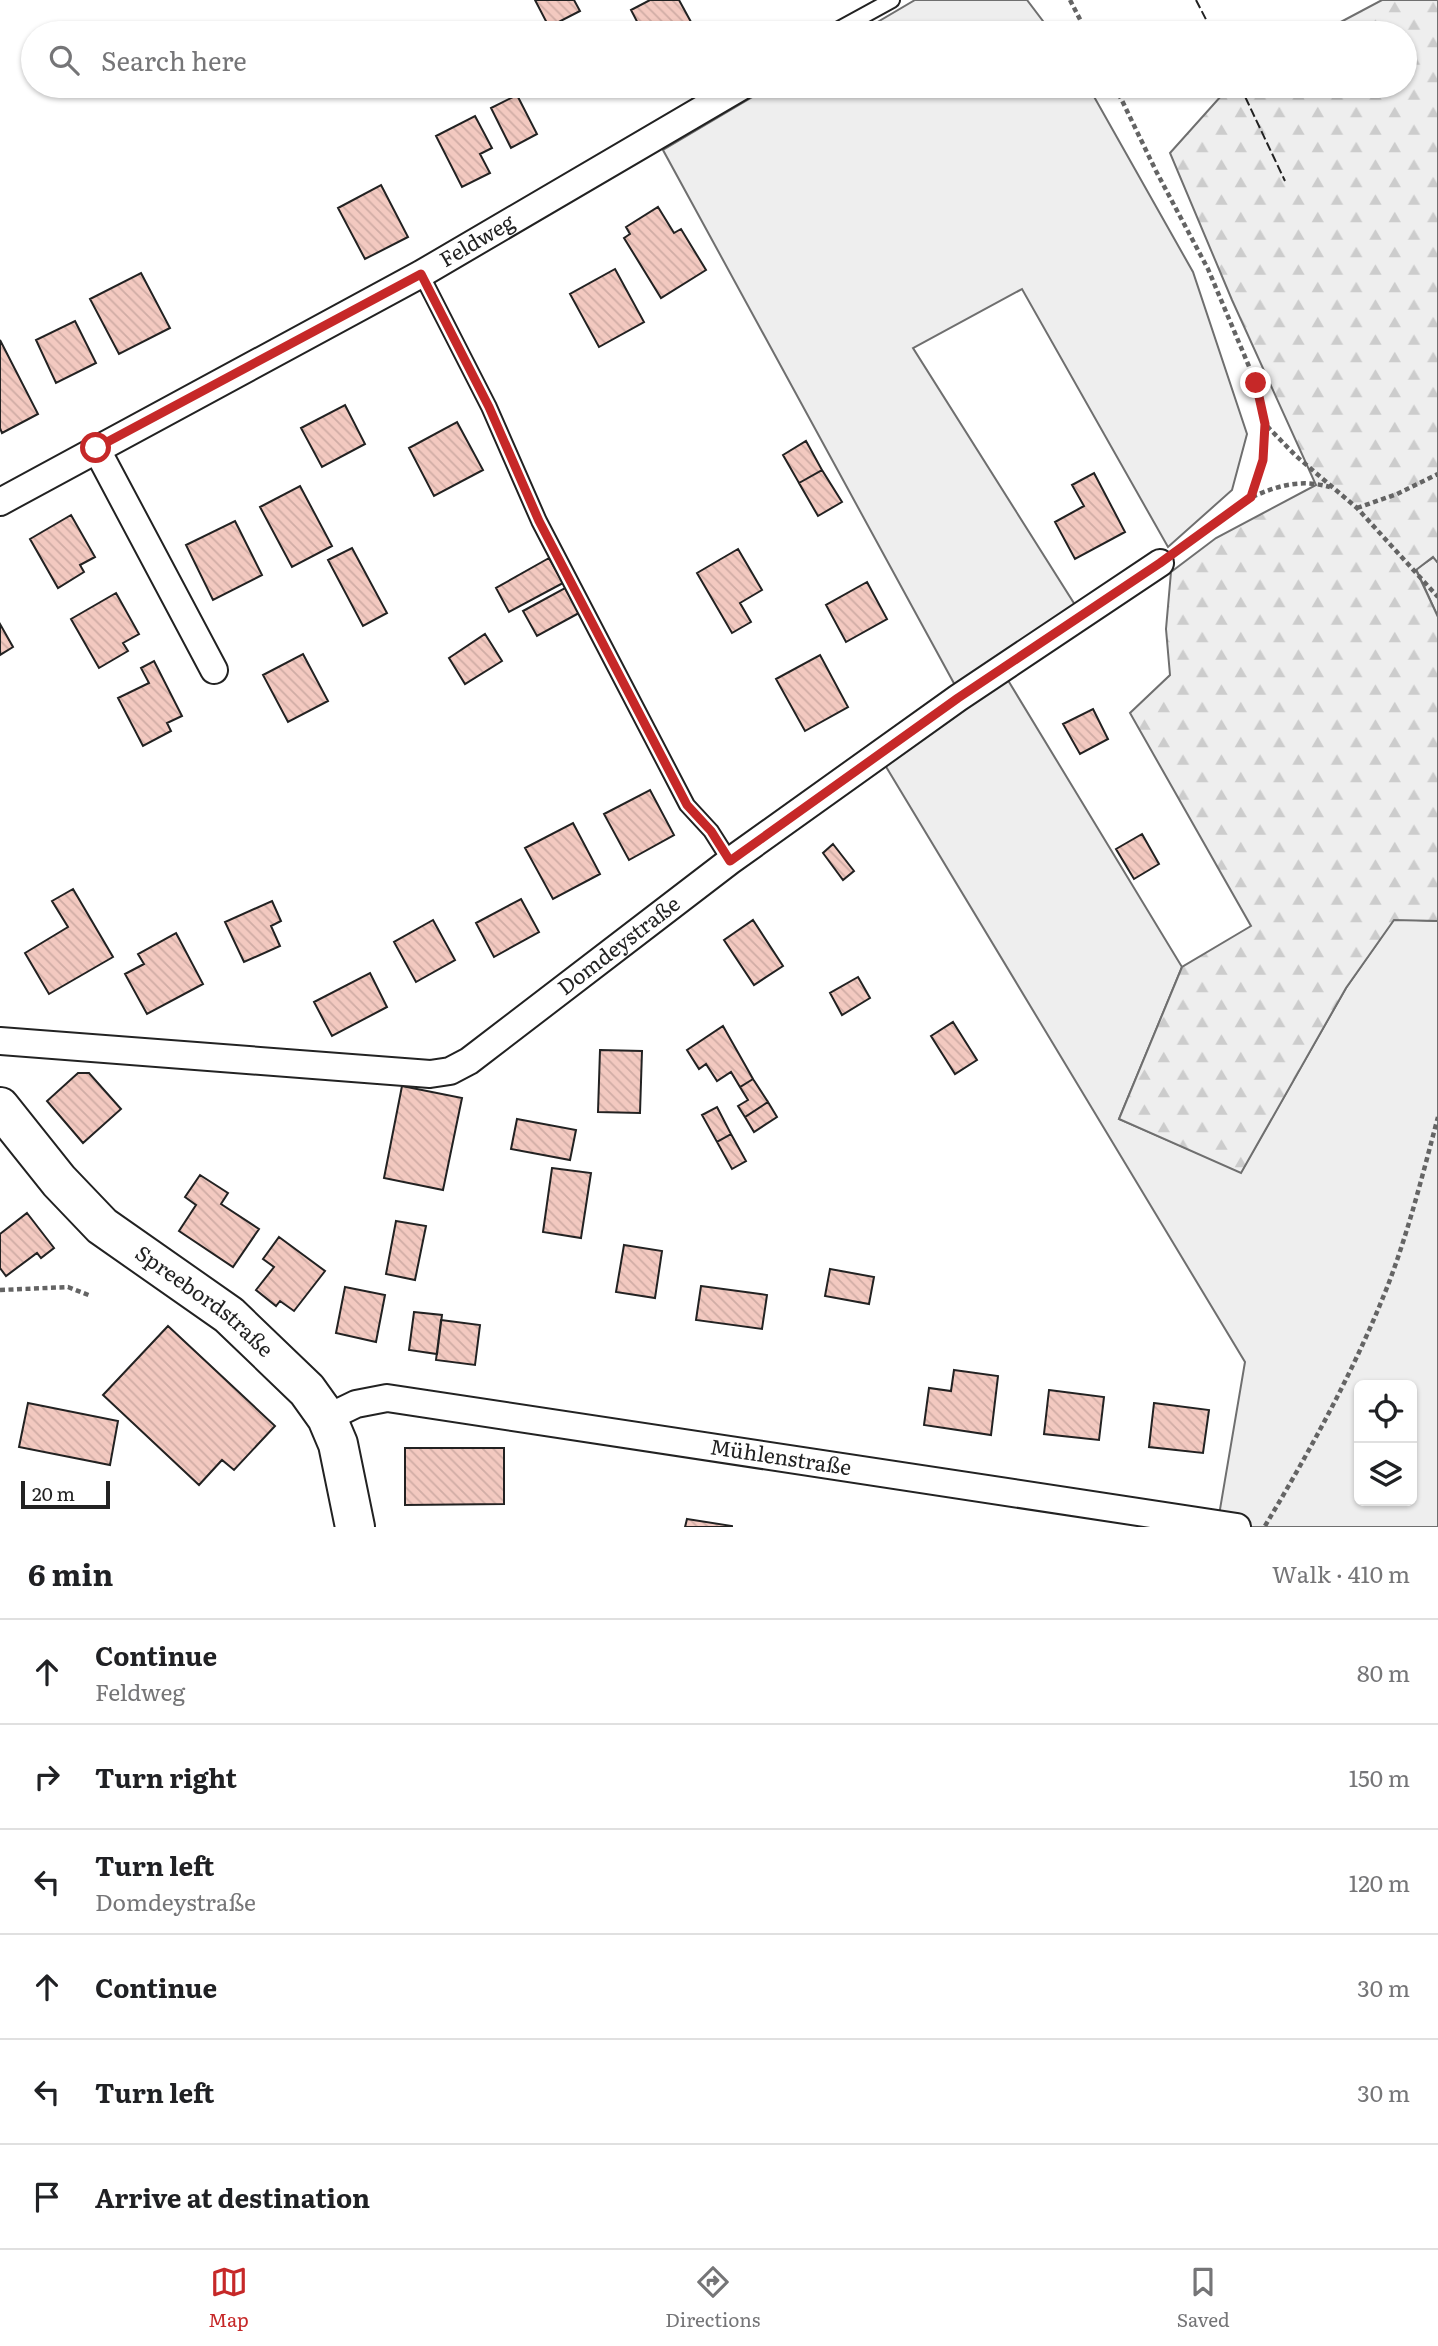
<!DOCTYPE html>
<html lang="en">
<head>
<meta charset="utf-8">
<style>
	:root { --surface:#fff; --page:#f2f2f2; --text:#202124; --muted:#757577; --line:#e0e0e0; --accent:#c62828 }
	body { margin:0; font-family:Literata,serif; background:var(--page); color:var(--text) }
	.controls { position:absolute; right:21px; bottom:21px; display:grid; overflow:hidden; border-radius:10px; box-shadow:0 2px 5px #0004 }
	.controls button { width:63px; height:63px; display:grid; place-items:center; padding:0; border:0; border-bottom:2px solid var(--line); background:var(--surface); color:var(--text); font:35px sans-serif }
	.scale { position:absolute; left:21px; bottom:18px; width:89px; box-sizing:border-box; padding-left:7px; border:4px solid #222; border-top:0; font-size:19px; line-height:24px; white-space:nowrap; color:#222; -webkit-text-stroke:5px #fff; paint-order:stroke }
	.stop { position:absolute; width:21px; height:21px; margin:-16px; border:5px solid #c62828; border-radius:50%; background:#fff }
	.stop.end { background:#c62828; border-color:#fff; box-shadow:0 2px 7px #0008 }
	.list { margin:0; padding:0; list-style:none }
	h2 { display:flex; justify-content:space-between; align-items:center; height:91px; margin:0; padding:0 28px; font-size:30px }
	h2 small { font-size:23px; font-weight:400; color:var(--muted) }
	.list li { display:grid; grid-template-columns:46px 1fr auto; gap:21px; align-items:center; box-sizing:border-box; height:105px; padding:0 28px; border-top:2px solid var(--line) }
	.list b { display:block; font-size:26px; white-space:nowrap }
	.list p { margin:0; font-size:23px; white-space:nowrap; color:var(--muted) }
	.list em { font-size:23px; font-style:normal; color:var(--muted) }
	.icon { flex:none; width:38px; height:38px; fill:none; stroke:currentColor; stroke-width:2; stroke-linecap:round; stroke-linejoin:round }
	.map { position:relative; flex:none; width:1438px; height:1527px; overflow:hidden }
	.search { position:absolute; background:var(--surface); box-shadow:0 2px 5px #0004; left:21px; right:21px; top:21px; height:77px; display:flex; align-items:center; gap:18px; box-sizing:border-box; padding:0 24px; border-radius:38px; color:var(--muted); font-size:26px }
	.sheet { height:721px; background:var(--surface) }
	nav { display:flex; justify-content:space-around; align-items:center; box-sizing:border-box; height:98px; border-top:2px solid var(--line); background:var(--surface); font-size:19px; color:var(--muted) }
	nav a { display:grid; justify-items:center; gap:4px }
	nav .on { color:var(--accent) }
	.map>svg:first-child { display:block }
	.green { fill:#eee; stroke:#6f6f6f; stroke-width:2; fill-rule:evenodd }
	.forest { fill:url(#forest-firs); stroke:#6f6f6f; stroke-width:2 }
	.building { fill:url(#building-back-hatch); stroke:#222; stroke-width:2 }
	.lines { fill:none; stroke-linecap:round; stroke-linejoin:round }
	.service-casing { stroke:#222; stroke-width:18 }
	.minor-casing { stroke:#222; stroke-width:30 }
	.secondary-casing { stroke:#222; stroke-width:42 }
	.path { stroke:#646464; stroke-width:4.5; stroke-dasharray:5 3.5; stroke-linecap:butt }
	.service { stroke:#fff; stroke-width:14 }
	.minor { stroke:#fff; stroke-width:26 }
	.secondary { stroke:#fff; stroke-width:38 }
	.fence { stroke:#222; stroke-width:2; stroke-dasharray:9 3.5; stroke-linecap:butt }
	.route { stroke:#c62828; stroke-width:9 }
	.labels { text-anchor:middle; stroke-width:5; stroke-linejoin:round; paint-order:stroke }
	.street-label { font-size:21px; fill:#222; stroke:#fff }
</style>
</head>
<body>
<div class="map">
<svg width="1438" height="1527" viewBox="0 0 1438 1527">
	<defs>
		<pattern id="forest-firs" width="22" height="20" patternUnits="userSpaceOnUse" patternTransform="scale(1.75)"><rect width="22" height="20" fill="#eee"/><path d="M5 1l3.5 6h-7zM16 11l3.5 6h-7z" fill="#ccc"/></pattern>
		<pattern id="building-back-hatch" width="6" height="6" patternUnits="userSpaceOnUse" patternTransform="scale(1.75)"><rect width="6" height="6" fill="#f3c9c0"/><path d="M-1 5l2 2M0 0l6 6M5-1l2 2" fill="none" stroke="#d0aca5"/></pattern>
	</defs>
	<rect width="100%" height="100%" fill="#fff"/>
	<path class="green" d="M915,0H1027L1052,33H859Z
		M771,86H1088L1193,272L1247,434L1232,490L1168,547L1022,289L913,348L1077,608L956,687L663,150Z
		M1434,557L1438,563V617L1416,569Z
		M1006,677L1182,967L1119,1119L1241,1172L1346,988L1394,919L1438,921V1527H1217L1245,1362L885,765ZM1359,1385H1412V1501H1359Z"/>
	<path class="forest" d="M1382,0H1438V563L1433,557L1416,570L1438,617V921L1394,920L1346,988L1241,1173L1119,1119L1182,967L1251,926L1130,713L1170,675L1166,629L1171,572L1216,538L1316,485L1232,300L1170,153L1230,86H1405V33H1320Z"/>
	<path class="building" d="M535,0H574L580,11L549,27Z
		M650,0H679L697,33H643L631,10Z
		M517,95L537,134L511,148L491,108Z
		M475,116L492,148L480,154L490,173L462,187L436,136Z
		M381,185L408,237L365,259L338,208Z
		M658,207L674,233L681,229L706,270L661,298L624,238L630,234L626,227Z
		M615,269L644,322L599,347L570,294Z
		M141,273L170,328L119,354L90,299Z
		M75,321L96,363L56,383L36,340Z
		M0,340L38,414L2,433L0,428Z
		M345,405L365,444L322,467L301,428Z
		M457,422L483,470L434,496L409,448Z
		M806,441L822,470L799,483L783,455Z
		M822,470L842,502L818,516L799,483Z
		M1094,473L1125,532L1075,559L1055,522L1084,506L1072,485Z
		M300,486L332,546L292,567L260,507Z
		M71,515L95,557L80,565L84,572L58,588L30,539Z
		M235,521L262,575L213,600L186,545Z
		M352,548L387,613L363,626L328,560Z
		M738,549L762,590L740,603L751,622L732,633L697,573Z
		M549,558L563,583L509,612L496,588Z
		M867,582L887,619L846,642L826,605Z
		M565,588L579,613L537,636L523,611Z
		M116,593L139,634L123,643L128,651L99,668L71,619Z
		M0,624L13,647L0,655Z
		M485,634L502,661L465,684L449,658Z
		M303,654L328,701L288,722L263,675Z
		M820,655L848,707L805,731L776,679Z
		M154,661L182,716L167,723L171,731L143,746L118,698L149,683L141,668Z
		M1093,709L1108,739L1080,754L1063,724Z
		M650,790L674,835L629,860L604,814Z
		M573,823L600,874L553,899L525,848Z
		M1142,834L1159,864L1134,879L1116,849Z
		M833,844L854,871L843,880L823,853Z
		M73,889L113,957L49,994L25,953L68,927L52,901Z
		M521,899L539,932L494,957L476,923Z
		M272,901L281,921L271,926L280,946L244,962L225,922Z
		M433,920L455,960L416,982L394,942Z
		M753,920L783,966L754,985L724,940Z
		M176,933L203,984L147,1014L125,974L144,964L138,954Z
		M370,973L387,1007L332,1036L314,1002Z
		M858,977L870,998L842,1015L830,993Z
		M953,1022L977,1060L955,1074L931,1036Z
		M723,1026L753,1079L740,1087L731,1072L717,1081L706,1064L699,1069L687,1050Z
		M600,1050L642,1051L640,1113L598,1112Z
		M78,1073H89L121,1109L83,1143L47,1101Z
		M753,1079L768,1102L745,1117L738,1106L748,1100L740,1087Z
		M402,1086L462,1098L443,1190L384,1178Z
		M768,1102L777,1117L754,1132L745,1117Z
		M717,1107L731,1134L717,1142L702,1115Z
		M517,1119L576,1130L570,1160L511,1149Z
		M731,1134L746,1161L732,1169L717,1142Z
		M552,1168L591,1173L581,1238L543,1232Z
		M200,1175L228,1193L221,1204L259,1229L233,1267L179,1231L196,1205L185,1197Z
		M27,1213L54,1248L41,1258L37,1253L6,1276L0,1268V1234Z
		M396,1221L426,1226L415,1280L386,1274Z
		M279,1237L325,1271L294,1311L280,1301L276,1306L256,1290L274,1267L263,1259Z
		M624,1245L662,1251L655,1298L616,1292Z
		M830,1269L874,1277L869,1304L825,1296Z
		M701,1286L767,1295L762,1329L696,1320Z
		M345,1287L385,1295L376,1342L336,1333Z
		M414,1312L442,1315L437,1354L409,1350Z
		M441,1320L480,1325L475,1365L436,1360Z
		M168,1326L275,1426L234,1470L222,1460L199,1485L103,1395Z
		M954,1370L998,1376L991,1435L924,1425L929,1388L951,1391Z
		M1049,1390L1104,1397L1099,1440L1044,1434Z
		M28,1403L118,1421L110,1465L19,1447Z
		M1154,1403L1209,1410L1203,1453L1149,1447Z
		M405,1448H504V1504L405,1505Z
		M687,1519L732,1526V1527H685Z"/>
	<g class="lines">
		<defs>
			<path id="service" d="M832,33L892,0
				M421,274L489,407L539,521L687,805L711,831L730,861"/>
			<g id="minor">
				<path d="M96,448L214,670"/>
				<path id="s1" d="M0,502L421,274L742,86"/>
				<path id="s2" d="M0,1041L430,1074L450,1071L469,1061L730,861L958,698L1160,563"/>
				<path id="s3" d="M327,1418L356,1404L387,1398L1237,1527"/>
			</g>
			<g id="secondary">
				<path id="s4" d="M0,1107L59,1181L102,1226L229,1315L307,1390L327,1418L338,1444L355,1527"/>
			</g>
		</defs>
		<use href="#service" class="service-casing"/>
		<use href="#minor" class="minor-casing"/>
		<use href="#secondary" class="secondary-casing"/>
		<path class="path" d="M1070,0L1087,33
			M1115,86L1156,171L1208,269L1256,383L1265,424L1296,456L1357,508L1438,597
			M1252,497C1279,485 1301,479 1330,487
			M1357,508L1397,494L1438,474
			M1180,548L1251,497L1263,460L1265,424
			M0,1290L68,1287L91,1296
			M1265,1526C1311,1449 1355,1369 1388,1285C1409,1230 1423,1173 1438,1117"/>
		<use href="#service" class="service"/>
		<use href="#minor" class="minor"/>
		<use href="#secondary" class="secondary"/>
		<path class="fence" d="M1196,0L1213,33
			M1240,86L1285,181"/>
	</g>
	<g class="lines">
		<path class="route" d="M96,448L421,274L489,407L539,521L687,805L711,831L730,861L958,698L1160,563L1251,497L1263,460L1265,424L1256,383"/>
	</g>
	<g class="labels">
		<g class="street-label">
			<text dy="7" stroke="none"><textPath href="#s1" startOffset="544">Feldweg</textPath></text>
			<text dy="7" stroke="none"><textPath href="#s2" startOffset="662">Domdeystraße</textPath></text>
			<text dy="7" stroke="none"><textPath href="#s4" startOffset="284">Spreebordstraße</textPath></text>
			<text dy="7" stroke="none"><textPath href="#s3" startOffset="462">Mühlenstraße</textPath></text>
		</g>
	</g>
</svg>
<div class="controls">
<button><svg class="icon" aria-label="locate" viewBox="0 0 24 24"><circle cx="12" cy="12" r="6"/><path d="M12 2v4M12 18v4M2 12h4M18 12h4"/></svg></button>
<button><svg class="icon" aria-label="layers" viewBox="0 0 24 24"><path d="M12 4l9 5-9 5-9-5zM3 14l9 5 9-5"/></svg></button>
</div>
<div class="scale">20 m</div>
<div class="stop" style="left:96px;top:448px"></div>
<div class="stop end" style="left:1256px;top:383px"></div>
<div class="search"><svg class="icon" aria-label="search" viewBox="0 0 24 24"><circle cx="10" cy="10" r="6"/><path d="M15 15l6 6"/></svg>Search here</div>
</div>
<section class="sheet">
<h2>6 min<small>Walk · 410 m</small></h2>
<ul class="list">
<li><svg class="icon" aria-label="ahead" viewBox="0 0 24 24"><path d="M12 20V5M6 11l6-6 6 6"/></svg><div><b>Continue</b><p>Feldweg</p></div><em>80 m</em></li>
<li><svg class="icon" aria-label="right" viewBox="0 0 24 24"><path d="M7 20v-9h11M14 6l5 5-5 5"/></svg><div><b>Turn right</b></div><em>150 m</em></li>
<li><svg class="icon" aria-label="left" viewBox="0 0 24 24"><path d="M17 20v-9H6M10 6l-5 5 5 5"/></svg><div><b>Turn left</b><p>Domdeystraße</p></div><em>120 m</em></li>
<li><svg class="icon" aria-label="ahead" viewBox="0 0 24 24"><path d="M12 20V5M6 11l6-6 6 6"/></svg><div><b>Continue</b></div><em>30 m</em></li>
<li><svg class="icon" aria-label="left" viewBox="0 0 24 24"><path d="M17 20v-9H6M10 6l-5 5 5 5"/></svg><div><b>Turn left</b></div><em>30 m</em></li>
<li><svg class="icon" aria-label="arrive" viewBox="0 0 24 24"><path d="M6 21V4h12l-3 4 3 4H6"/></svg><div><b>Arrive at destination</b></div></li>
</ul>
</section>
<nav>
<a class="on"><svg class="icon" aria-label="map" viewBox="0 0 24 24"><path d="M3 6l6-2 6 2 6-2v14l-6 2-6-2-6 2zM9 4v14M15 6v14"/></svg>Map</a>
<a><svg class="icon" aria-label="directions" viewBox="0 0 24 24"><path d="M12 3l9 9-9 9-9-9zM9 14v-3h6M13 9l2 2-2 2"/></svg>Directions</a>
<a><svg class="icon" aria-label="saved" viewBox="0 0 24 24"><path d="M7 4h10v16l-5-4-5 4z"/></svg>Saved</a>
</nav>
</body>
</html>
